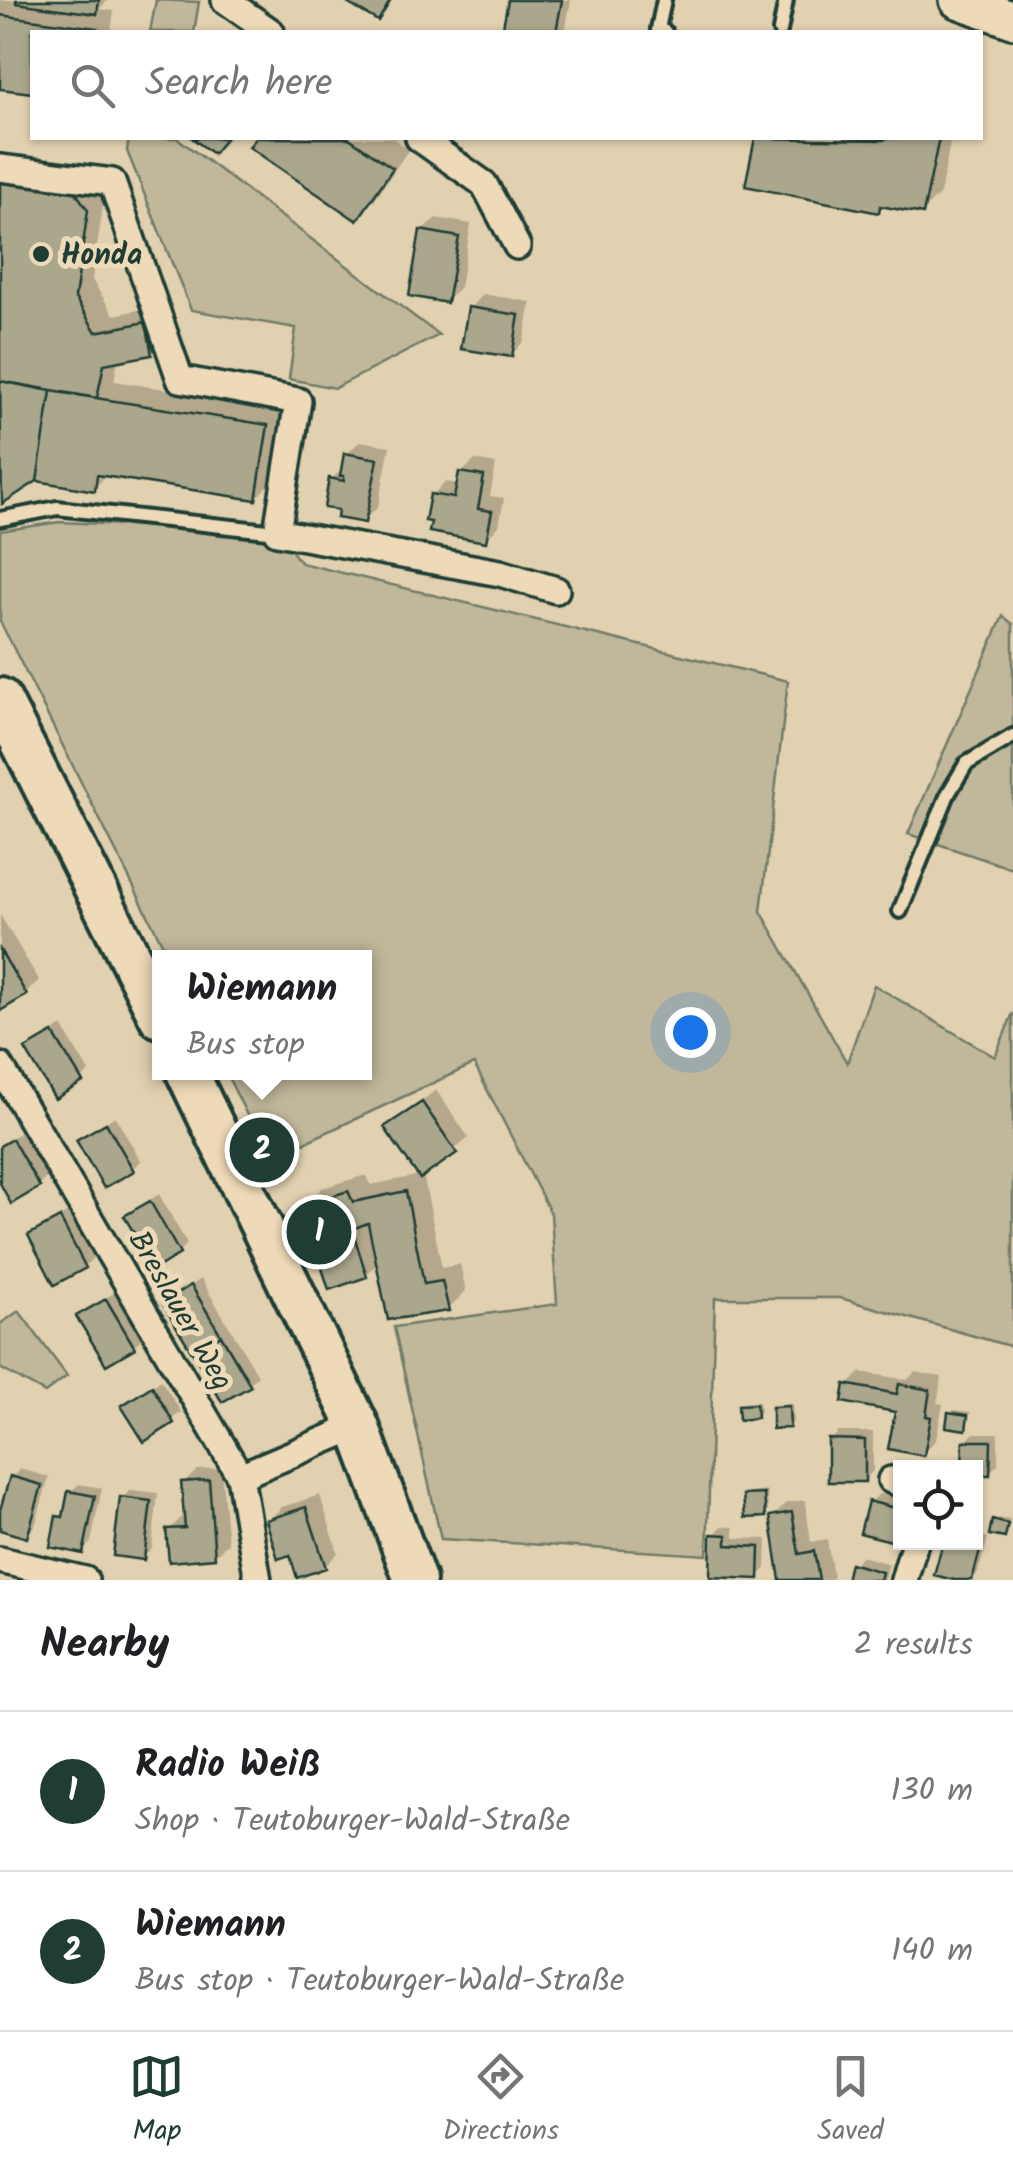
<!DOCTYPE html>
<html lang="en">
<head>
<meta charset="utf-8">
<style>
	:root { --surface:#fff; --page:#f6f6f6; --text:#202124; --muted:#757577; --line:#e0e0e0; --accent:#1f3d34 }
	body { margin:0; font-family:Kalam,sans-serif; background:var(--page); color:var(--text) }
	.controls { position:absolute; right:30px; bottom:30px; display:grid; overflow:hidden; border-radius:0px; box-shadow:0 2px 8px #0004 }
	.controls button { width:90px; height:90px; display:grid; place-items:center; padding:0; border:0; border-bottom:2px solid var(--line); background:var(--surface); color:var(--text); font:50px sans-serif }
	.you { position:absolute; left:690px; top:1032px; width:35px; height:35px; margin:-25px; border:8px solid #fff; border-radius:50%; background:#1a73e8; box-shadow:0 0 0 15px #1a73e833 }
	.badge { display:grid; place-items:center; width:65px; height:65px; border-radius:50%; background:var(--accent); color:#fff; font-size:32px; font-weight:700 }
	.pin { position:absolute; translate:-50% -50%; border:5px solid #fff; box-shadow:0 2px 10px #0006 }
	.popup { position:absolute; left:152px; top:950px; width:220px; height:130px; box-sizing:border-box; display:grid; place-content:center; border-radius:0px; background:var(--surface); filter:drop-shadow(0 2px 8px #0005); font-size:32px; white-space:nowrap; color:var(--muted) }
	.popup b { font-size:38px; color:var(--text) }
	.popup::after { content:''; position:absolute; left:50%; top:100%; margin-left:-20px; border:20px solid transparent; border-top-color:var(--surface) }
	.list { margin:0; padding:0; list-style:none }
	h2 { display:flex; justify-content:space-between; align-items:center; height:130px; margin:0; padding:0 40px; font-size:42px }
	h2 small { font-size:32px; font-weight:400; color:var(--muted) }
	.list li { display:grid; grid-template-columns:65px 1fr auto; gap:30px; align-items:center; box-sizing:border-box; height:160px; padding:0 40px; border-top:2px solid var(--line) }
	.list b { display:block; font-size:38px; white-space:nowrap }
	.list p { margin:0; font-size:32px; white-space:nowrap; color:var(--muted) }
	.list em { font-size:32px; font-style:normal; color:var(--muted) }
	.icon { flex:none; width:55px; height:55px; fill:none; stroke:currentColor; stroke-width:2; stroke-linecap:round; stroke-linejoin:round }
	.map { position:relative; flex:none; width:1013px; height:1580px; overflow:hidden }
	.search { position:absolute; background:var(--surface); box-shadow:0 2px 8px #0004; left:30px; right:30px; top:30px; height:110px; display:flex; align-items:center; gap:25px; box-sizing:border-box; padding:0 35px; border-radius:0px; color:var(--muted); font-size:38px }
	.sheet { height:450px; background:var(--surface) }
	nav { display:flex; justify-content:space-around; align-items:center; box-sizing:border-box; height:140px; border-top:2px solid var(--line); background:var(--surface); font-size:28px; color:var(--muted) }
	nav a { display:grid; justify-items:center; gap:5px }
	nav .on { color:var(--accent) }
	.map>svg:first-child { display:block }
	.green { fill:#c1b89b; stroke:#707a68; stroke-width:2.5 }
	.shadow { fill:#0003 }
	.building { fill:#aba78d; stroke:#1f3d34; stroke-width:2.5 }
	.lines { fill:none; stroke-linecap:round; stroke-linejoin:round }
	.lane-casing { stroke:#1f3d34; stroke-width:20 }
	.street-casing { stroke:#1f3d34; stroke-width:32 }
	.secondary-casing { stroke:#1f3d34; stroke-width:42 }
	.primary-casing { stroke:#1f3d34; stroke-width:48 }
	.lane { stroke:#eedab8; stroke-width:12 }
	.street { stroke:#eedab8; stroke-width:25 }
	.secondary { stroke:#eedab8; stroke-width:35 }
	.primary { stroke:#eedab8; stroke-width:40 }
	.poi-dot { fill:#1f3d34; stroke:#eedab8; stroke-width:4 }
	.labels { text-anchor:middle; stroke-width:10; stroke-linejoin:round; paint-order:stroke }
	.poi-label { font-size:30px; font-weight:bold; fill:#1f3d34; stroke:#eedab8; text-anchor:start }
	.street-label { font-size:30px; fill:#1f3d34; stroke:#eedab8 }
</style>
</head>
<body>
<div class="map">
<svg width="1013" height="1580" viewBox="0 0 1013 1580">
	<rect width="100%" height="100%" fill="#e2d1b0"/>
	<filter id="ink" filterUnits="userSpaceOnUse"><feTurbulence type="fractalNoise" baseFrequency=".01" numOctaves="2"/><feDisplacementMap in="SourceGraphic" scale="20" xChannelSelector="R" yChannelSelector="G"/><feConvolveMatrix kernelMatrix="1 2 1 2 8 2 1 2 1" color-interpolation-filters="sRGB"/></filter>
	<g filter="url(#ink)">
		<path class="green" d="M156,0L199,2L194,32H150Z
			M129,138H177L439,335L335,388L289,379L296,328L191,310L127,151Z
			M59,522L277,532L301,563L788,681L761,911L847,1063L874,985L995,1057L1013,1013V1347L840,1298H715L707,1555L441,1539L394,1327L557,1304L551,1214L474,1064L269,1159L226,1073L364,1072V958L169,957L0,621V531Z
			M1003,616L1013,624V869L908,834Z
			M19,1311L67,1376L45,1393L0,1368V1324Z"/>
		<path class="shadow" d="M0,0H108L99,9L114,11L111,32H32V91L0,87Z
			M511,0H571L565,32H504Z
			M259,138H392L409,149L374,200L357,218L253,146Z
			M757,138H951L940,194L922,212L884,204L878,210L748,184Z
			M0,168L105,192L92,280L114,315L163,305L169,335L151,353L118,359L114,381L285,408L273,480L256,498L108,474L94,488L36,479L3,500L0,493Z
			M436,218L471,224L460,287L447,300L422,231Z
			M483,294L531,302L524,341L511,355L470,308Z
			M360,441L390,446L378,507L364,520L332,479L345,466L347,454Z
			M475,460L496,464L490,496L504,498L499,526L486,539L432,495L446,482L459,484L461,473Z
			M0,915L39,980L26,993L0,1008Z
			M62,1026L89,1072L81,1080L28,1050Z
			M436,1090L469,1138L423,1174L442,1268L460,1264L466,1291L448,1309L379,1262L366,1275L304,1206L322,1188L366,1175L371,1185L421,1175L388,1127Z
			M115,1116L141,1161L132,1169L79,1141Z
			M21,1132L47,1177L38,1186L0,1178V1144Z
			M159,1194L187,1244L179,1252L127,1216Z
			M69,1212L93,1258L85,1266L31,1235L39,1227Z
			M201,1279L258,1375L249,1384L166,1303Z
			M115,1292L142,1338L134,1346L80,1316Z
			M861,1372L907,1380L915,1372L942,1377L937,1403L943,1404L936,1440L923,1453L898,1410L848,1385Z
			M161,1380L181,1412L145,1438L124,1406Z
			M759,1401L760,1412L756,1416L740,1406L744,1403Z
			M792,1404L793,1422L789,1426L774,1408L778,1405Z
			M954,1410L971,1412L965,1428L950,1413Z
			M839,1432H873V1471L864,1480L831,1440Z
			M974,1433H998V1464L989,1473H976L965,1442Z
			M221,1468L228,1543L214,1556L169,1530L182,1517H187L184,1483L197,1470Z
			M20,1469L49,1477L35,1526L27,1535L0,1527L12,1478Z
			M79,1484L102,1488L91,1542L83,1551L59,1517L67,1509L70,1492Z
			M131,1490L158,1493L152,1549L143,1557L122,1498Z
			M767,1491L768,1511L765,1515L746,1496L749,1493Z
			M879,1494L900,1499L899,1530L891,1538L870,1503Z
			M320,1495L338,1553L325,1566L292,1552L269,1520L282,1507Z
			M805,1500L811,1542L827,1539L833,1577L829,1580H783L773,1517L786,1503Z
			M998,1518L1010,1520L1004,1536L995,1521Z
			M722,1526L734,1527V1538L767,1539L766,1568L758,1577L714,1535Z
			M976,1535L988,1538L978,1573L971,1580H963L946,1542H976Z
			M861,1556L889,1564L884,1580H848L853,1565Z"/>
		<path class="building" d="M16,0H99L97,14L16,3Z
			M342,0H391L378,21Z
			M508,0H562L556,32H502Z
			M0,15L97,28V32H32V93L0,89Z
			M192,138H226L213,154Z
			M256,138H349L393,168L357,221L249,147Z
			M755,138L884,140L885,138H939L923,214L880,206L879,213L745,186Z
			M0,180L74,190L88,210L75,298L96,332L146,322L152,355L104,364L97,398L0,381Z
			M420,230L459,237L447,303L409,296Z
			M468,307L519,315L512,357L461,349Z
			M0,381L51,391L37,481L2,504Z
			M51,391L268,425L256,500L97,475L95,491L37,481Z
			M344,453L378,459L365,523L337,518L338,510L324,508L329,478L344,481V476H340Z
			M459,472L484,476L478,509L492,511L486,542L429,532L431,522L425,521L430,494L454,498Z
			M0,950L27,995L0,1011Z
			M53,1033L83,1082L55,1099L25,1049Z
			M422,1102L457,1153L420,1179L384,1127Z
			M106,1123L134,1171L104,1188L76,1140Z
			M12,1139L40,1187L11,1204L0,1183V1146Z
			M348,1191L353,1202L406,1191L424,1284L442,1281L449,1311L388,1320L368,1223L352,1229L367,1277L329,1290L302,1205Z
			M150,1201L180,1254L155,1269L124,1216Z
			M60,1218L86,1268L54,1285L28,1235Z
			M191,1285L221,1335L192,1352L162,1303Z
			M106,1299L135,1348L106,1365L76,1316Z
			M221,1335L251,1386L222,1402L192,1352Z
			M845,1384L897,1394L899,1384L930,1390L926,1416L931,1417L924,1456L888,1449L895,1412L842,1402Z
			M152,1386L174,1423L144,1442L121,1406Z
			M756,1404L757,1418L739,1420L738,1405Z
			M789,1406L790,1428L772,1429V1407Z
			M948,1412L968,1415L966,1430L946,1427Z
			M828,1439L865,1440V1482H828Z
			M963,1441H991L990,1475H976V1468H962Z
			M10,1476L42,1485L27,1538L0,1530V1510Z
			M209,1480L215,1558L169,1562L166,1529L185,1528L181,1482Z
			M68,1491L95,1496L83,1554L50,1547L56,1516L63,1517Z
			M764,1494L766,1517L745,1518L743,1495Z
			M120,1497L151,1501L144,1560L113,1556Z
			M868,1501L899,1509L891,1541L860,1533Z
			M306,1507L326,1568L297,1578L290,1555L278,1559L266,1520Z
			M792,1512L799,1554L814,1551L819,1580H780L770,1516Z
			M992,1520L1008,1524L1005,1538L989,1535Z
			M711,1534L727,1535V1545L760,1547L759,1579L710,1577Z
			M943,1542H966L981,1547L972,1580H954L934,1575Z
			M850,1563L882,1572L880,1580H846Z"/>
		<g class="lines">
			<defs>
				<path id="lane" d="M664,0L658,29L665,32
					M780,31L786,0
					M0,519L57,508L277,532
					M900,911L948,794L966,764L1013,736"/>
				<path id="street" d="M225,0L271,32
					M419,138L484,184L517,246
					M0,168L112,182L180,379L298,401L277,532L500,573L556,590
					M0,1066L240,1476L358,1426
					M240,1476L258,1580
					M891,1480L900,1483
					M0,1560L85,1580
					M904,1580L915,1542"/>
				<path id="secondary" d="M958,0L1013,20"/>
				<path id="primary" d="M0,699L160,1017
					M187,1072L358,1426L415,1580"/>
			</defs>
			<use href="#lane" class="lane-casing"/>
			<use href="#street" class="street-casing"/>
			<use href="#secondary" class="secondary-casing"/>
			<use href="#primary" class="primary-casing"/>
			<use href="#lane" class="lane"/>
			<use href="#street" class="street"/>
			<use href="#secondary" class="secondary"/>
			<use href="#primary" class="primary"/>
		</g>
	</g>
	<circle class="poi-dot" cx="41" cy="254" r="10"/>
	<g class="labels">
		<g class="poi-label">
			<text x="61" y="264">Honda</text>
		</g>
		<g class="street-label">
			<text transform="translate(181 1310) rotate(60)" y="10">Breslauer Weg</text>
		</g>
	</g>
</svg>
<div class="controls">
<button><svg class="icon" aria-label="locate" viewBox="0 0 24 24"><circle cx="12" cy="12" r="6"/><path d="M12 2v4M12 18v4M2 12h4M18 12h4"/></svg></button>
</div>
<div class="you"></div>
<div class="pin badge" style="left:319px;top:1232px">1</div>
<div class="pin badge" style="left:262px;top:1150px">2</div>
<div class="popup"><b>Wiemann</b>Bus stop</div>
<div class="search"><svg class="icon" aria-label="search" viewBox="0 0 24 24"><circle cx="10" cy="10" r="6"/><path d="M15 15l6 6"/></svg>Search here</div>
</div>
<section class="sheet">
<h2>Nearby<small>2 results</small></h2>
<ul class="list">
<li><span class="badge">1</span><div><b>Radio Weiß</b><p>Shop · Teutoburger-Wald-Straße</p></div><em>130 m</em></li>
<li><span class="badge">2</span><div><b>Wiemann</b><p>Bus stop · Teutoburger-Wald-Straße</p></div><em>140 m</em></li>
</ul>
</section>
<nav>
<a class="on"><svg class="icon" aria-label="map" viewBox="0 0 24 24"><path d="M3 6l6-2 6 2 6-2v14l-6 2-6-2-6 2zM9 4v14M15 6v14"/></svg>Map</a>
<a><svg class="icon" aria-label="directions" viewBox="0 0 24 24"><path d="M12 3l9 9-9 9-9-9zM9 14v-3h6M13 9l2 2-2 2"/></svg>Directions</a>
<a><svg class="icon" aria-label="saved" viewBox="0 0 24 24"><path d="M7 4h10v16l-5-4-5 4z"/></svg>Saved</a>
</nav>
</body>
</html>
